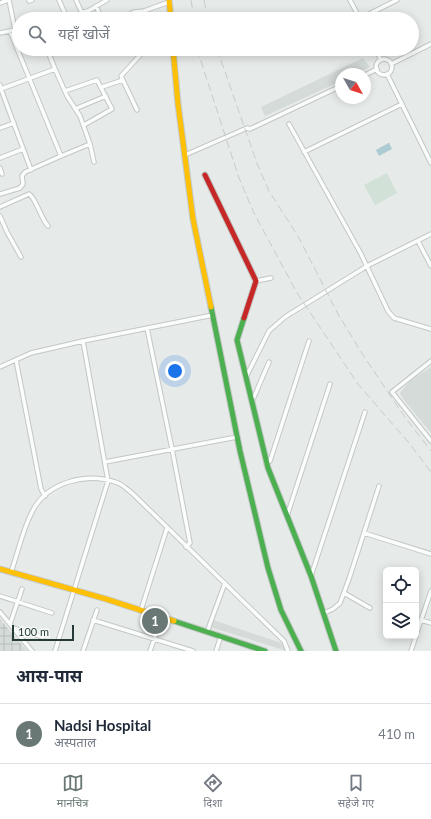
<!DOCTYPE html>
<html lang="hi">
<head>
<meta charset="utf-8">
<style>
	:root { --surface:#fff; --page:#f2f2f3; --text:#1f2937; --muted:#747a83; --line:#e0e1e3; --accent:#697875 }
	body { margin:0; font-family:Lato,"Noto Sans Devanagari",sans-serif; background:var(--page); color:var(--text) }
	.controls { position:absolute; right:12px; bottom:12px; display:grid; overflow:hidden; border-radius:6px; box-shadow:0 2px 10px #0003 }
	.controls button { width:36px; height:36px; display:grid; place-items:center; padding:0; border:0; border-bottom:1px solid var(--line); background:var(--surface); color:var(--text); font:20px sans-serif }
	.compass { position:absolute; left:335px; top:68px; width:36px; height:36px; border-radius:50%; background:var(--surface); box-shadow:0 2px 10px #0003; rotate:129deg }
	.scale { position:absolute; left:12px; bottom:10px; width:62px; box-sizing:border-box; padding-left:4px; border:2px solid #263b37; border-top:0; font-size:11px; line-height:14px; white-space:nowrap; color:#263b37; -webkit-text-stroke:3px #f5f9f7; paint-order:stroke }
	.you { position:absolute; left:175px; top:371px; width:14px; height:14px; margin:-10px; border:3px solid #fff; border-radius:50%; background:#1a73e8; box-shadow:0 0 0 6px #1a73e833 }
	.badge { display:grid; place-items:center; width:26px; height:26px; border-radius:50%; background:var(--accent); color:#fff; font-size:13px; font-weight:700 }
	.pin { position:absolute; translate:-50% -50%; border:2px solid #fff; box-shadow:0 1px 4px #0006 }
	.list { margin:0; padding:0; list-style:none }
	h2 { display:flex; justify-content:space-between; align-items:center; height:52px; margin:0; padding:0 16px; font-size:17px }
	h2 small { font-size:13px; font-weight:400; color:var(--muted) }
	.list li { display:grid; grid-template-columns:26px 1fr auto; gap:12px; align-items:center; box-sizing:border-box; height:60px; padding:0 16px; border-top:1px solid var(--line) }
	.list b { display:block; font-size:15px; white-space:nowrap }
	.list p { margin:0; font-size:13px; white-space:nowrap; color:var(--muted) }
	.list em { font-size:13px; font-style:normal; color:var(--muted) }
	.icon { flex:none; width:22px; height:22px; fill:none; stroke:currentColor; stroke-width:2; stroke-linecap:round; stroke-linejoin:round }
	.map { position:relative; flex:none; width:431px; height:651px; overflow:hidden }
	.search { position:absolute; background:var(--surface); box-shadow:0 2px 10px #0003; left:12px; right:12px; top:12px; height:44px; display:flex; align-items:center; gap:10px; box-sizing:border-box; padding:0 14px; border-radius:22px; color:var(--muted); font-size:15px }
	.sheet { height:112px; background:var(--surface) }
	nav { display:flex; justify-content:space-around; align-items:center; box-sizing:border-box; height:56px; border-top:1px solid var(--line); background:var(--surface); font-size:11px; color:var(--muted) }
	nav a { display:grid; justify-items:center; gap:2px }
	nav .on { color:var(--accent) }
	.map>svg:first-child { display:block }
	.built { fill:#d5dbd8 }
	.industrial { fill:url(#industrial-grid) }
	.grass { fill:#d1e1d7 }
	.water { fill:url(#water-waves) }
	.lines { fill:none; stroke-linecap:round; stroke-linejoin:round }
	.street-casing { stroke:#c3c7c5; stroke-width:5.5 }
	.fast-casing { stroke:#c3c8c6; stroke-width:7 }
	.slow-casing { stroke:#c3c8c6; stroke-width:7 }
	.jam-casing { stroke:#c3c8c6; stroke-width:7 }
	.street { stroke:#fbfcfc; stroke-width:3.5 }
	.fast { stroke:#4caf50; stroke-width:5 }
	.slow { stroke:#ffc107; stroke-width:5 }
	.jam { stroke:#c62828; stroke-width:5 }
	.rail { stroke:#c8cbca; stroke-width:1; stroke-dasharray:8 4; stroke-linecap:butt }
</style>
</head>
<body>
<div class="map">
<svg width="431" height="651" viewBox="0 0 431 651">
	<defs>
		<pattern id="industrial-grid" width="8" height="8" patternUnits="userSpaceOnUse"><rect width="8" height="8" fill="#d5dbd8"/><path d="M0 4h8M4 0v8" fill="none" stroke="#b7bdba"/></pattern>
		<pattern id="water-waves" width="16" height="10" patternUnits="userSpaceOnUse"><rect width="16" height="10" fill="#adcbd3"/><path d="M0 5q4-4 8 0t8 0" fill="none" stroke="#8da6ac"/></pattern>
	</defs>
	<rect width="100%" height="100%" fill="#e6eae8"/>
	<path class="built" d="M363,58L370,67L355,74H341V81L265,116L261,107Z
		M431,367V433L404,400L400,393L410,381Z
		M213,620L281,643L284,645L287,651L210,627Z"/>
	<path class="industrial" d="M0,619L27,651H0Z"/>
	<path class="grass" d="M387,173L397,193L375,205L364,185Z"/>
	<path class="water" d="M389,143L392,149L379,156L376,150Z"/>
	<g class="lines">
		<defs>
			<path id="street" d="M9,0L15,30
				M59,0L67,18
				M76,0L82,13
				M350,0L360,19
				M29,1L32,0
				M0,3L8,0
				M96,6L102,19
				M65,19L90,10L107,0
				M122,19L134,12L144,11L169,2
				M359,19L397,0
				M10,31L61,156L90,144L94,162
				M0,33L19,29
				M375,49L381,60
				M376 67a8 8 0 1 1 16 0a8 8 0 1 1-16 0Z
				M391,64L431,44
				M55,69L67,96L80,116L90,144
				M387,74L431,163
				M365,75L377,69
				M0,85L1,89L55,69L47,49
				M102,87L123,80
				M1,89L31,170
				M65,91L97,80L112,109L84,125
				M75,109L106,96
				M137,110L121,76L143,52L161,49
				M289,124L361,254L388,311L394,318L431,329
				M0,128L14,123
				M304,152L402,104
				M185,155L247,128L250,129L341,86
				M0,158L23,149
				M0,168L2,174
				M0,194L20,188L23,184L22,176L25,172L61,156
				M0,207L29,194C36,198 40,217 48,226
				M0,216L7,232L21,257
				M418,241L431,266
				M256,281L271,278
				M147,328L172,449L190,543L186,547
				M16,360L41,489L45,496
				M431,361L392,392L431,441
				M0,367L31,353L83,341L213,315
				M246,377L269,331L285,317L367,266L431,234
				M251,399L254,397L269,362
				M105,462L237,437
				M266,463L270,461L309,341
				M287,516L330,384
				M364,533L431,554
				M11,572C18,553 22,532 31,514C46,481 87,472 118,483C123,485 128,490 133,494L284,641L288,651
				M311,576L365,412
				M344,593L370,608
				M0,596L52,613
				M141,610L167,528
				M0,612L32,651
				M324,613L333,609L340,603L349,579L379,486
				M93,620L193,651
				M421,620L431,623
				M10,624L22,589
				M13,628L43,637
				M207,632L225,583
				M416,635L431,591
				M55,651L108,481L83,341
				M83,651L97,610
				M150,651L162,617
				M216,651L221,636
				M411,651L416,636"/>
			<path id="fast" d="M211,307L240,451L268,568L281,610L301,651
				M244,318L237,340L268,468L311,576L336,651
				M174,621L265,651"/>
			<path id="slow" d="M169,0L171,19
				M173,49L178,104L193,219L211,307
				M0,569L106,599L174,621"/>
			<path id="jam" d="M205,175L256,281L244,318"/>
		</defs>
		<use href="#street" class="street-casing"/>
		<use href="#fast" class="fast-casing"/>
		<use href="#slow" class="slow-casing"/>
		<use href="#jam" class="jam-casing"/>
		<use href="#street" class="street"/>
		<use href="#fast" class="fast"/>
		<use href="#slow" class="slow"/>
		<use href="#jam" class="jam"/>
		<path class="rail" d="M191,0L194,19
			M204,0L208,19
			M197,49L239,178L254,213L297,293L358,384L409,443L431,472
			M217,49L258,166L269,191L299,238L338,314L363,355L404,416L431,451"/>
	</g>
</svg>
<div class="controls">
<button><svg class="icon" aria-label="locate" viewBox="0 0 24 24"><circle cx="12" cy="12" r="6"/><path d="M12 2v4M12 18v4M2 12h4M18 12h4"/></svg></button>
<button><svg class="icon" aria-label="layers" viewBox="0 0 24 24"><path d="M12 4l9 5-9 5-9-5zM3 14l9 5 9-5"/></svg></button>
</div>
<svg class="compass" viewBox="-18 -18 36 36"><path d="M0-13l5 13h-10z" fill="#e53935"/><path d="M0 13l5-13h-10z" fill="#747a83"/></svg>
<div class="scale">100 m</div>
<div class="you"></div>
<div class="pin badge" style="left:155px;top:621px">1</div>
<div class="search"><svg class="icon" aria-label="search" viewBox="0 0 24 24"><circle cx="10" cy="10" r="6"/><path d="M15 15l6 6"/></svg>यहाँ खोजें</div>
</div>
<section class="sheet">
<h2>आस-पास<small></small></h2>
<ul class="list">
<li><span class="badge">1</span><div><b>Nadsi Hospital</b><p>अस्पताल</p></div><em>410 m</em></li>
</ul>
</section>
<nav>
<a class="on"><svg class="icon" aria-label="map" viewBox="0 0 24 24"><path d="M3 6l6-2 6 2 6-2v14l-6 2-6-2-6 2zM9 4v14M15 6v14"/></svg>मानचित्र</a>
<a><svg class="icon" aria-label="directions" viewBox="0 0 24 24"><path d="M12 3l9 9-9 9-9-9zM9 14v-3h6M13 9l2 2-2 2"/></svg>दिशा</a>
<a><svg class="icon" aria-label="saved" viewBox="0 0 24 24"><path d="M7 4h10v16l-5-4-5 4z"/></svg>सहेजे गए</a>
</nav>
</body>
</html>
